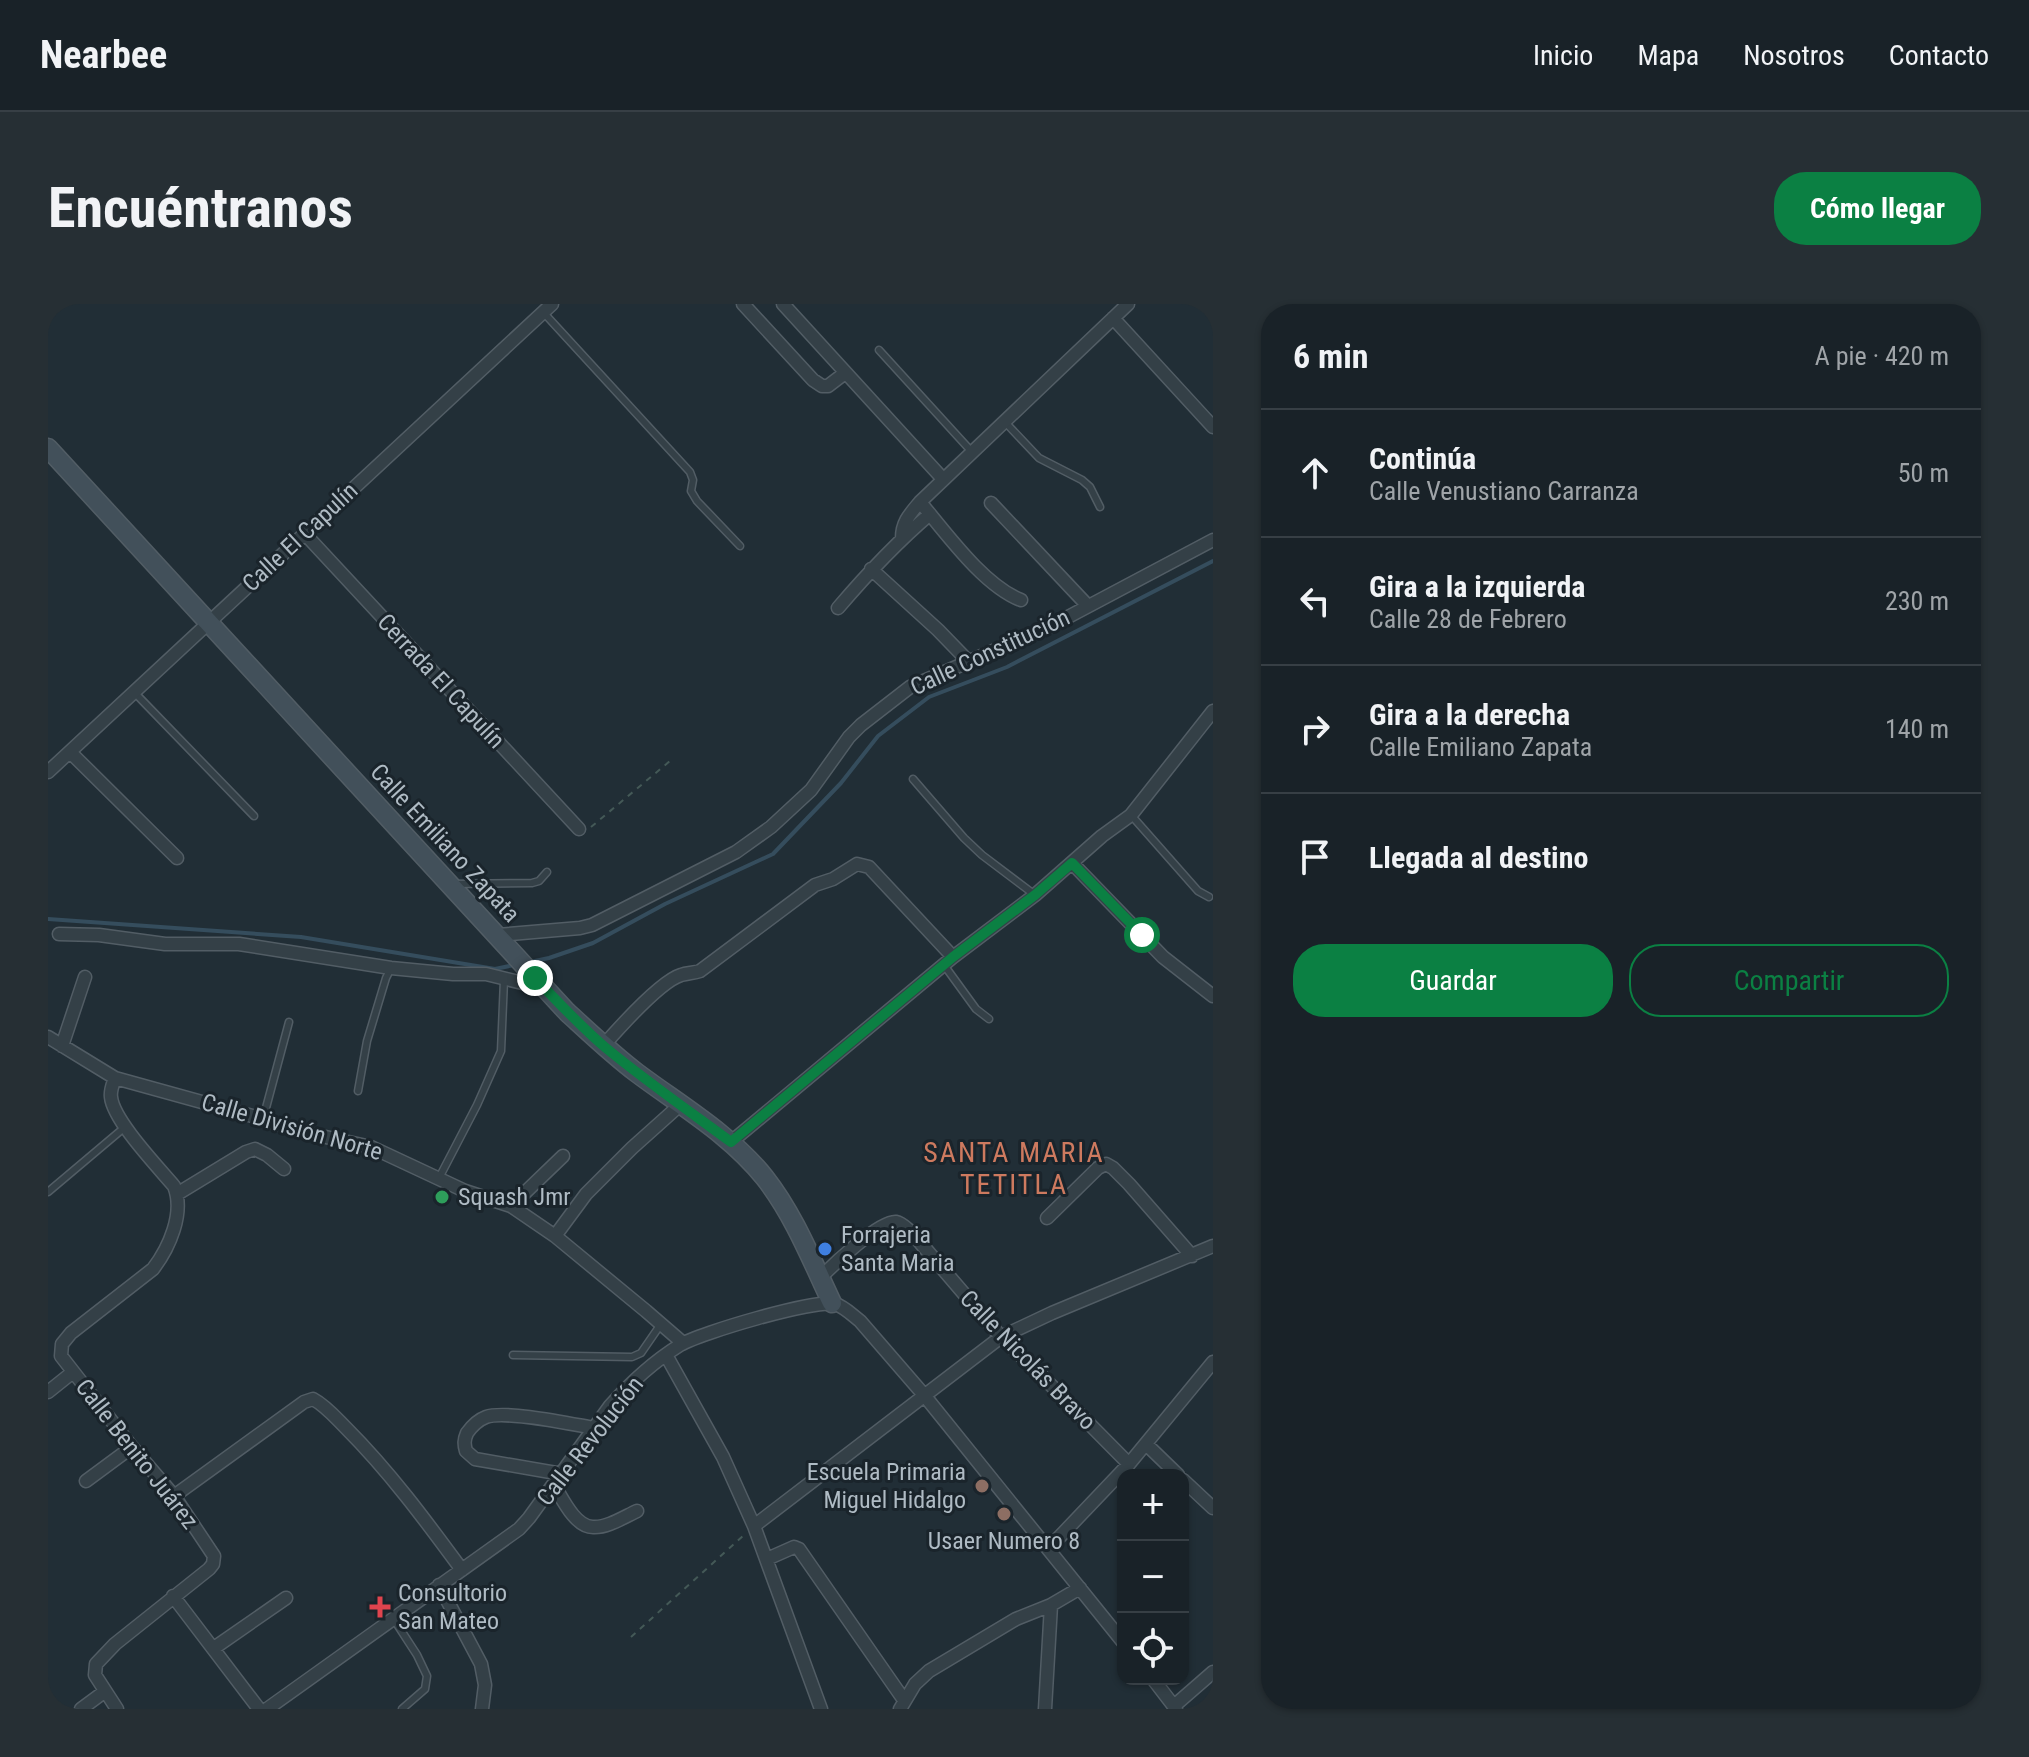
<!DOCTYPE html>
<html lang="es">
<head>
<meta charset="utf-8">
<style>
	:root { --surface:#192228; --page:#262f34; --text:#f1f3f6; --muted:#9fa4a8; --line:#373f45; --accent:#0b8043 }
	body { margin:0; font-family:"Roboto Condensed",sans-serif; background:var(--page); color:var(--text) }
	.controls { position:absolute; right:24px; bottom:24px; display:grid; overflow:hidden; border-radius:16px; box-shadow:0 2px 6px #0004 }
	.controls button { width:72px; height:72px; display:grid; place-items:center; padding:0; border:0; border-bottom:2px solid var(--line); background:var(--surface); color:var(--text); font:40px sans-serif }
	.stop { position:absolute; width:24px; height:24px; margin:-18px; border:6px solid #0b8043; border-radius:50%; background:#fff }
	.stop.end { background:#0b8043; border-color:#fff; box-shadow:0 2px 8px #0008 }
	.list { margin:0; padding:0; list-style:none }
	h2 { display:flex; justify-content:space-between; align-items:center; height:104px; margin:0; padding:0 32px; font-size:34px }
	h2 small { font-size:26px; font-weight:400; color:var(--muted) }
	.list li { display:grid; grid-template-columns:52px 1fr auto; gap:24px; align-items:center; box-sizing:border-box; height:128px; padding:0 32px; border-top:2px solid var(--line) }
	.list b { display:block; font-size:30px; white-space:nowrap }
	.list p { margin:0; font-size:26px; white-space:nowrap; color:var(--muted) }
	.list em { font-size:26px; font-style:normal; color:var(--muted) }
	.actions { display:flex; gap:16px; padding:24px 32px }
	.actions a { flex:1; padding:18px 0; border:2px solid var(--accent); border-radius:32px; text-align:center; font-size:28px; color:var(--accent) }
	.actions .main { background:var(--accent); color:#fff }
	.icon { flex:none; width:44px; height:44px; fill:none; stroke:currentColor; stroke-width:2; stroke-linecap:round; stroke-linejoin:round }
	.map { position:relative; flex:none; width:1165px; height:1405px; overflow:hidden; border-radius:32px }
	header { display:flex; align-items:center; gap:48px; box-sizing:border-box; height:112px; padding:0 40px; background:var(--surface); border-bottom:2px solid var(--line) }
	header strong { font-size:38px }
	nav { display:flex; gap:44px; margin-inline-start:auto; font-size:28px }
	.intro { display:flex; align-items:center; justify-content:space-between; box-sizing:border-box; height:192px; padding:0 48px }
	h1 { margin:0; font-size:56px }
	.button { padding:20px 36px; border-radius:32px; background:var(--accent); color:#fff; font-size:28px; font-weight:700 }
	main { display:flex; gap:48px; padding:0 48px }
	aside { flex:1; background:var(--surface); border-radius:32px; box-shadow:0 2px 6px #0004 }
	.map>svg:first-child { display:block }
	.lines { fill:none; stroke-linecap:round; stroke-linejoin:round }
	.stream { stroke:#354d5d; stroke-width:4 }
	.lane-casing { stroke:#525d65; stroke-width:9 }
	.street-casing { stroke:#525d65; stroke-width:15 }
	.secondary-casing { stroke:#525d65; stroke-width:21 }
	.path { stroke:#445957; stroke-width:2; stroke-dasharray:6 6; stroke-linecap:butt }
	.lane { stroke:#344047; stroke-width:6 }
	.street { stroke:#344047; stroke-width:12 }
	.secondary { stroke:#42505a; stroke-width:18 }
	.route { stroke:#0b8043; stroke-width:10 }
	.leisure-dot { fill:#2e9e5b; stroke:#1a242b; stroke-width:3 }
	.shop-dot { fill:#3f7fe0; stroke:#1a242b; stroke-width:3 }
	.education-dot { fill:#8d6e63; stroke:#1a242b; stroke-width:3 }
	.health-dot { fill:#e0444e; stroke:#1a242b; stroke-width:3 }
	.labels { text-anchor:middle; stroke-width:6; stroke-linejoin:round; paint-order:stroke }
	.street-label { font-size:24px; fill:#afbbc4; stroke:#1a242b }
	.poi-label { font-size:24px; fill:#afbbc4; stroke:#1a242b; text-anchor:start }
	.quarter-label { font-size:28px; letter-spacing:2px; fill:#ce7a5f; stroke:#1a242b }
</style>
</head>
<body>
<header>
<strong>Nearbee</strong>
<nav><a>Inicio</a><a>Mapa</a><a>Nosotros</a><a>Contacto</a></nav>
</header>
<div class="intro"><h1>Encuéntranos</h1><a class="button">Cómo llegar</a></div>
<main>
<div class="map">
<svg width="1165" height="1405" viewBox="0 0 1165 1405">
	<rect width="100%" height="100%" fill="#212e36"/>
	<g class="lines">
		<path class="stream" d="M0,615L253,633L447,665L466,661
			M482,658L501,654L545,639L617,600L725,550L793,479L830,432L881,393L959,363L1165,257"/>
		<defs>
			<path id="lane" d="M495,8L642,168L645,176L643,187L649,197L692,242
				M831,46L924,148
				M956,117L991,154L1034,176L1042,183L1052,203
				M86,388L206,512
				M865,475L916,534L934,551L987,591
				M1083,511L1150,587L1161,593
				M405,580L484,579L491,577L499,568
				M896,661L928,705L941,715
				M310,787L319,737L338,674L343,664
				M215,815L241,718
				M391,874L429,801L453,747L456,676
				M0,888L77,823
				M465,1051L584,1053L593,1049L613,1020
				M345,1314L369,1351L379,1372L377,1385L354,1405"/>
			<path id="street" d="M695,0L765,76L774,82H780L797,69
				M735,0L895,175
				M1065,14L1165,123
				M872,198C898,229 936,282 973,296
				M943,199L1040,302
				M257,230L531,525
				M854,234C854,218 862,210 872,198L1080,0
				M823,265L890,326L921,358
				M790,304C819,270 848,239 882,210
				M22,448L129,554
				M0,468L504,0
				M1024,559L1115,653L1165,692
				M11,630L51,631L117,640H191L343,664L405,670H438L495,684
				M450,631L532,624L544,621L688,548L723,523L763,486L801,433L813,421L862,383L1003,322L1165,236
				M0,733L67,774L215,815L246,826L323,843L417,887L463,902L507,932L598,1007L635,1039
				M14,742L37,673
				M555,742C570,725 613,677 633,671C639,669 646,669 652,667L767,581L785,575L809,560L821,563L905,653
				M67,774C65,780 62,786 63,793C65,816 110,863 126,882C137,909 121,944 105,965L23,1029L14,1040L13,1052L84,1143L126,1192L166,1252L165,1260L161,1265L67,1340L48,1360L47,1371L69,1405
				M683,838L905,653L987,591L1054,532L1083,511L1165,407
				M129,890L198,848L207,845L219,851L236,865
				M463,902L515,852
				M999,914L1050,864L1058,860L1065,864L1081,880L1144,952
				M507,932L538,890L584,844L632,801
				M772,974C784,962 832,916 848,918C854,919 859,925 864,929L953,1033L985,1063L1081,1160
				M618,1051L675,1153L706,1222L773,1405
				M0,1088L25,1068
				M1098,1140L1130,1171
				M514,1170L427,1155L418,1147C416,1140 416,1136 419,1129C424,1122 430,1116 438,1113C458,1106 523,1120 546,1124
				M1135,1176L1165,1204
				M38,1177L84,1143
				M506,1181C514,1194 527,1223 545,1223C559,1224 576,1213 589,1207
				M126,1192L256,1098L265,1095C278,1102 288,1114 298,1124C341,1167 378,1217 414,1266
				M706,1222L953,1033L1004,1009L1165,942
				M1001,1244L1081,1160L1165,1058
				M719,1255L746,1243L751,1245L856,1396
				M391,1281L433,1360L437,1381L434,1405
				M125,1292L211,1405
				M166,1344L238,1294
				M1105,1375L1128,1405
				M1126,1402L1165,1368
				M33,1405L56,1388
				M219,1405L471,1225L481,1214L562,1102C583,1078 605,1058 632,1041C652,1029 767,995 787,1000C797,1003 804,1011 812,1017L876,1091L1075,1338
				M852,1405L867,1380L881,1367L968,1315L1003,1301L1032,1284
				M997,1405L1003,1301"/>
			<path id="secondary" d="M0,144L519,708C542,729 564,750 589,769C633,802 682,830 717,874C746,911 764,957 784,999"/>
		</defs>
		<use href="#lane" class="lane-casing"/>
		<use href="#street" class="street-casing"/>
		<use href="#secondary" class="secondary-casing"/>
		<path class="path" d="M543,523L622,457
			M583,1333L696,1231"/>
		<use href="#lane" class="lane"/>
		<use href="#street" class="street"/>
		<use href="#secondary" class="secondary"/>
	</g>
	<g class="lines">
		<path class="route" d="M487,674C510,698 533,723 558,744C598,777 641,807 683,838L905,653L987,591L1024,559L1094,631"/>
	</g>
	<circle class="leisure-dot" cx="394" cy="893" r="8"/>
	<circle class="shop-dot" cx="777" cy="945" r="8"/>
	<g class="education-dot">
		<circle cx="934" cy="1182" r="8"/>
		<circle cx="956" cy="1210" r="8"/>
	</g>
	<path class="health-dot" d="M328 1291h8v8h8v8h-8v8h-8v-8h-8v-8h8z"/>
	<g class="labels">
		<g class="street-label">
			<text transform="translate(252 233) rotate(-43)" y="8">Calle El Capulín</text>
			<text transform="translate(942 348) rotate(-25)" y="8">Calle Constitución</text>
			<text transform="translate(393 377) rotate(47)" y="8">Cerrada El Capulín</text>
			<text transform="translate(397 539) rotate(47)" y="8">Calle Emiliano Zapata</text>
			<text transform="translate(244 823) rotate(16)" y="8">Calle División Norte</text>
			<text transform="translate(980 1056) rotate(46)" y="8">Calle Nicolás Bravo</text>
			<text transform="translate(542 1137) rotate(-52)" y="8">Calle Revolución</text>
			<text transform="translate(89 1150) rotate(52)" y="8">Calle Benito Juárez</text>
		</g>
		<g class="poi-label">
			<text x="410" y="901">Squash Jmr</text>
			<text x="793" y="939">Forrajeria<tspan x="793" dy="28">Santa Maria</tspan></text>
			<text x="918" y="1176" text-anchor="end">Escuela Primaria<tspan x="918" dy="28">Miguel Hidalgo</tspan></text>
			<text x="956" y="1245" text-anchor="middle">Usaer Numero 8</text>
			<text x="350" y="1297">Consultorio<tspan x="350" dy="28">San Mateo</tspan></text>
		</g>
		<g class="quarter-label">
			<text x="966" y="858">SANTA MARIA<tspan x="966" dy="32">TETITLA</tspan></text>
		</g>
	</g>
</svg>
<div class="controls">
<button>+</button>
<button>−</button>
<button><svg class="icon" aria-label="locate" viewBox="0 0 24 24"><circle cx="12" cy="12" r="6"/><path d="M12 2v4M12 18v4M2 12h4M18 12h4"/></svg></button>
</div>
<div class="stop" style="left:1094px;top:631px"></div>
<div class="stop end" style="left:487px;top:674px"></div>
</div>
<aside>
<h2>6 min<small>A pie · 420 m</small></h2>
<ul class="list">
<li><svg class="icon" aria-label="ahead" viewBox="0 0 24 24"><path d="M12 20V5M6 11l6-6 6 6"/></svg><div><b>Continúa</b><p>Calle Venustiano Carranza</p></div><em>50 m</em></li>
<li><svg class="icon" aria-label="left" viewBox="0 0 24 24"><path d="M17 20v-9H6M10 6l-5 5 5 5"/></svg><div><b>Gira a la izquierda</b><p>Calle 28 de Febrero</p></div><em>230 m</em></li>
<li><svg class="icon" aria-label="right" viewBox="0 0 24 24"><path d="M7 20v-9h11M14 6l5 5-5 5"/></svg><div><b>Gira a la derecha</b><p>Calle Emiliano Zapata</p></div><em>140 m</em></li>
<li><svg class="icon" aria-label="arrive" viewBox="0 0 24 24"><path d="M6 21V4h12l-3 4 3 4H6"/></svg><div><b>Llegada al destino</b></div></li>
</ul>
<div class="actions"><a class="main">Guardar</a><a>Compartir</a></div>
</aside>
</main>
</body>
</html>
